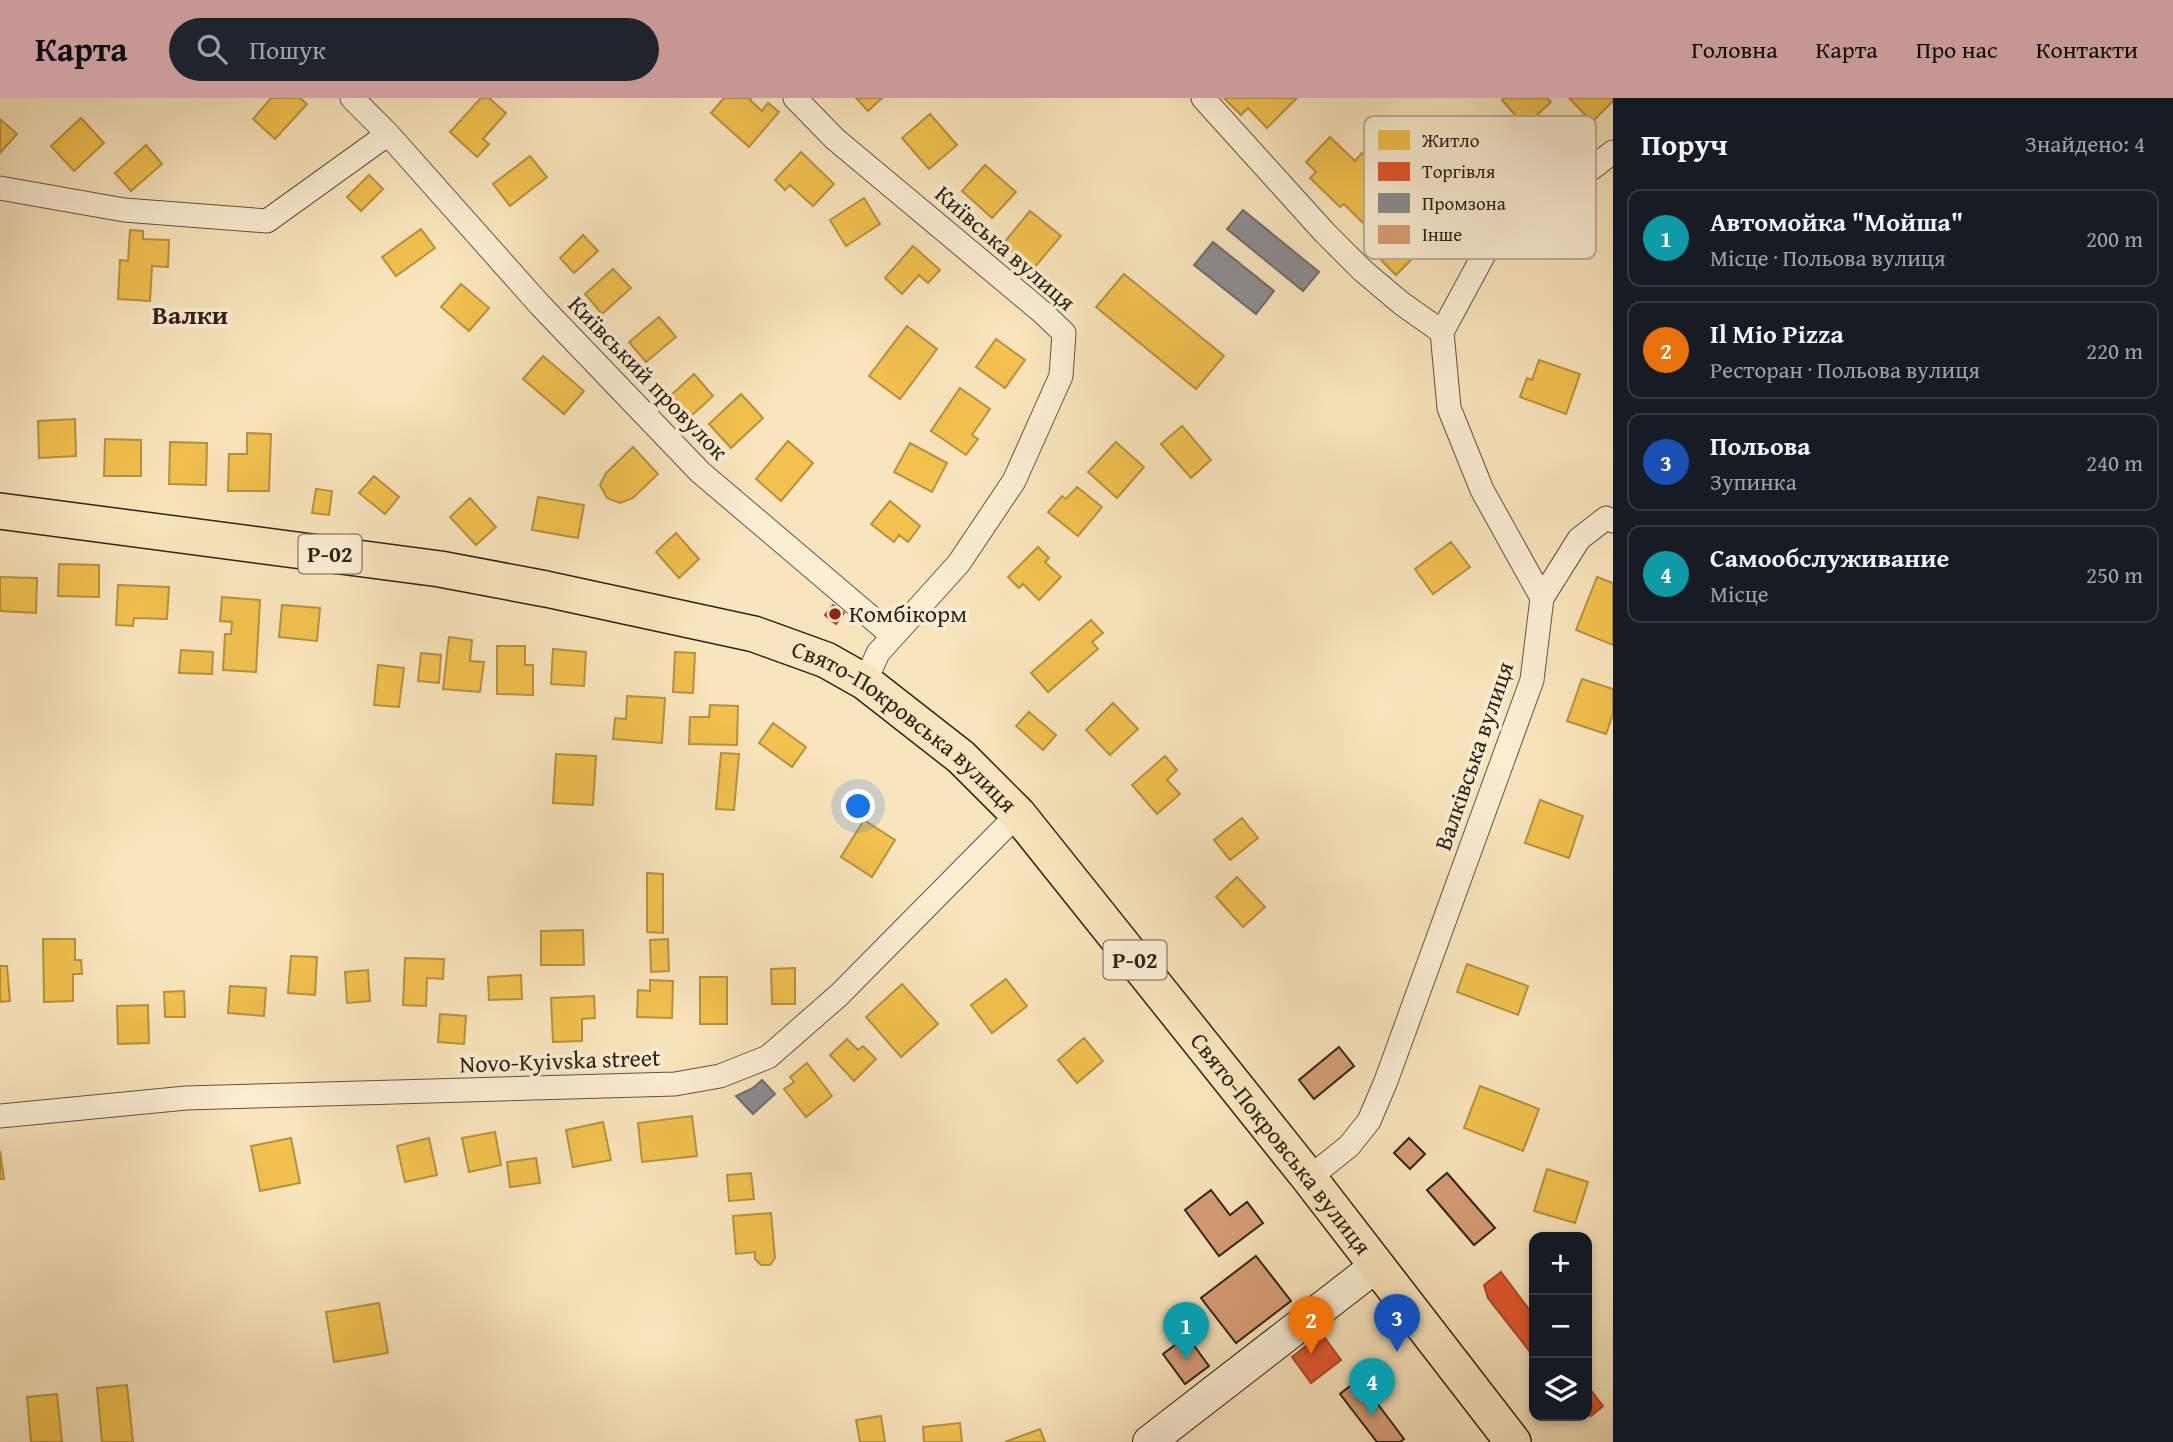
<!DOCTYPE html>
<html lang="uk">
<head>
<meta charset="utf-8">
<style>
	:root { --surface:#171b24; --page:#20242c; --text:#f1f3f6; --muted:#9ea1a6; --line:#363941; --accent:#c59692 }
	body { margin:0; font-family:"Gentium Book Plus",serif; background:var(--page); color:var(--text) }
	.controls { position:absolute; right:21px; bottom:21px; display:grid; overflow:hidden; border-radius:14px; box-shadow:0 4px 10px #0003 }
	.controls button { width:63px; height:63px; display:grid; place-items:center; padding:0; border:0; border-bottom:2px solid var(--line); background:var(--surface); color:var(--text); font:35px sans-serif }
	.you { position:absolute; left:859px; top:709px; width:24px; height:24px; margin:-18px; border:5px solid #fff; border-radius:50%; background:#1a73e8; box-shadow:0 0 0 10px #1a73e833 }
	.badge { display:grid; place-items:center; width:46px; height:46px; border-radius:50%; background:var(--accent); color:#fff; font-size:23px; font-weight:700 }
	.pin { position:absolute; translate:-50% -58px; filter:drop-shadow(0 2px 4px #0008) }
	.pin::after { content:''; position:absolute; top:37px; width:24px; height:21px; background:inherit; clip-path:polygon(0 0,100% 0,50% 100%) }
	.list { margin:0; padding:0; list-style:none }
	h2 { display:flex; justify-content:space-between; align-items:center; height:91px; margin:0; padding:0 28px; font-size:30px }
	h2 small { font-size:23px; font-weight:400; color:var(--muted) }
	.list li { display:grid; grid-template-columns:46px 1fr auto; gap:21px; align-items:center; box-sizing:border-box; height:98px; margin:0 14px 14px; padding:0 14px; border:2px solid var(--line); border-radius:14px }
	.list b { display:block; font-size:26px; white-space:nowrap }
	.list p { margin:0; font-size:23px; white-space:nowrap; color:var(--muted) }
	.list em { font-size:23px; font-style:normal; color:var(--muted) }
	.icon { flex:none; width:38px; height:38px; fill:none; stroke:currentColor; stroke-width:2; stroke-linecap:round; stroke-linejoin:round }
	.map { position:relative; flex:none; width:1613px; height:1344px; overflow:hidden }
	header { display:flex; align-items:center; gap:42px; box-sizing:border-box; height:98px; padding:0 35px; background:var(--accent); color:#111 }
	header strong { font-size:33px }
	nav { display:flex; gap:38px; margin-inline-start:auto; font-size:24px }
	.search { width:490px; height:63px; background:var(--page); display:flex; align-items:center; gap:18px; box-sizing:border-box; padding:0 24px; border-radius:38px; color:var(--muted); font-size:26px }
	main { display:flex }
	aside { flex:1; background:var(--surface) }
	.map>svg:first-child { display:block }
	.homes { fill:#f2c14e; stroke:#b7923d; stroke-width:2 }
	.shops { fill:#e4572e; stroke:#ad4727; stroke-width:2 }
	.industry { fill:#8d8d92; stroke:#706d6d; stroke-width:2 }
	.building { fill:#d89e76; stroke:#2e2316; stroke-width:2 }
	.lines { fill:none; stroke-linecap:round; stroke-linejoin:round }
	.street-casing { stroke:#615440; stroke-width:25 }
	.secondary-casing { stroke:#2e2316; stroke-width:34 }
	.primary-casing { stroke:#2e2316; stroke-width:38 }
	.street { stroke:#fbeed4; stroke-width:23 }
	.secondary { stroke:#fbeed4; stroke-width:32 }
	.primary { stroke:#f9e5bd; stroke-width:35 }
	.poi-dot { fill:#8f2418; stroke:#fbeed4; stroke-width:2.5 }
	.labels { text-anchor:middle; stroke-width:7; stroke-linejoin:round; paint-order:stroke }
	.shield { fill:#fbeed4; stroke:#6c604f; stroke-width:2 }
	.shield-label { font-size:23px; font-weight:bold; fill:#2e2316 }
	.street-label { font-size:24px; fill:#2e2316; stroke:#fbeed4 }
	.poi-label { font-size:24px; fill:#2e2316; stroke:#fbeed4; text-anchor:start }
	.neighbourhood-label { font-size:26px; font-weight:bold; fill:#2e2316; stroke:#fbeed4 }
	.key { fill:#fbeed4; stroke:#beb19b; stroke-width:2 }
	.key-label { font-size:19px; fill:#2e2316 }
</style>
</head>
<body>
<header>
<strong>Карта</strong>
<div class="search"><svg class="icon" aria-label="search" viewBox="0 0 24 24"><circle cx="10" cy="10" r="6"/><path d="M15 15l6 6"/></svg>Пошук</div>
<nav><a>Головна</a><a>Карта</a><a>Про нас</a><a>Контакти</a></nav>
</header>
<main>
<div class="map">
<svg width="1613" height="1344" viewBox="0 0 1613 1344">
	<rect width="100%" height="100%" fill="#f9e5bd"/>
	<filter id="stains"><feTurbulence type="fractalNoise" baseFrequency=".00286" numOctaves="4"/><feColorMatrix values="0 0 0 0 .2 0 0 0 0 .09 0 0 0 0 .02 0 0 0 .5 -.17"/></filter>
	<radialGradient id="worn" r=".72"><stop offset=".6" stop-color="#630" stop-opacity="0"/><stop offset="1" stop-color="#630" stop-opacity=".3"/></radialGradient>
	<path class="homes" d="M271,0H300L307,6L275,41L253,21Z
		M481,0H489L506,15L483,41L489,46L477,59L450,34Z
		M724,0H751L750,2L762,13L768,5L779,14L749,49L711,15Z
		M856,0H882L868,13Z
		M1224,0H1297L1267,30L1248,10L1241,17Z
		M1504,0H1547L1551,4L1525,28L1502,2Z
		M1569,0H1613V3L1592,24Z
		M930,16L957,47L929,71L902,40Z
		M81,20L104,45L74,73L51,48Z
		M0,21L17,36L0,55Z
		M1330,39L1355,63L1362,55L1368,62L1375,55L1394,73L1384,82L1391,88L1383,96L1395,108L1371,133L1344,106L1340,109L1310,80L1316,74L1306,64Z
		M146,47L162,66L131,93L115,75Z
		M801,54L834,86L813,108L790,87L785,92L775,82Z
		M530,58L547,79L510,108L493,86Z
		M985,67L1016,94L992,120L962,93Z
		M369,77L383,91L361,113L347,99Z
		M864,100L880,126L846,148L830,122Z
		M1416,112L1428,124L1419,133L1429,144L1396,177L1374,155Z
		M1030,113L1061,138L1033,171L1003,146Z
		M421,131L435,150L396,178L382,159Z
		M130,132L143,133V141L169,142L168,169L152,168L150,203L118,201L120,162L128,163Z
		M583,137L598,153L574,175L560,160Z
		M913,148L940,172L928,185L919,177L902,196L885,180Z
		M613,171L631,190L602,216L585,196Z
		M1124,176L1224,258L1196,291L1096,209Z
		M461,186L489,210L469,233L441,209Z
		M659,219L676,239L646,264L629,244Z
		M907,228L937,251L900,301L869,278Z
		M996,241L1025,262L1005,290L976,269Z
		M543,258L584,293L564,316L523,281Z
		M1539,262L1580,276L1566,316L1520,299L1527,280L1532,282Z
		M694,276L713,298L689,320L669,299Z
		M960,290L990,311L972,337L978,341L966,357L931,333Z
		M741,296L763,320L731,350L709,326Z
		M75,321L76,358L39,360L38,323Z
		M1182,328L1211,362L1191,380L1161,346Z
		M247,335L271,336L269,393H228L229,356H247Z
		M105,341L141,342V378H104Z
		M788,343L813,365L781,403L756,381Z
		M170,344L207,345L206,387L169,386Z
		M1116,344L1144,369L1117,400L1088,374Z
		M910,345L947,365L932,394L894,374Z
		M633,349L658,376L633,400L620,405L607,400L600,387L606,375Z
		M374,378L399,399L385,416L359,395Z
		M1077,389L1102,409L1078,438L1048,414L1062,398L1066,401Z
		M316,391L332,393L329,417L312,415Z
		M538,399L584,407L578,440L532,432Z
		M470,400L496,429L476,447L450,419Z
		M890,403L920,428L908,444L899,437L894,444L871,426Z
		M676,435L699,461L679,480L656,454Z
		M1451,444L1470,469L1433,496L1415,471Z
		M1038,449L1049,460L1045,464L1061,479L1039,502L1023,486L1019,490L1008,479Z
		M59,466L99,467V499L58,498Z
		M0,479L37,480L36,515L0,513Z
		M1597,479L1613,485V547L1576,532Z
		M118,487L169,489L167,521L134,520L133,528L116,527Z
		M222,499L260,502L256,574L223,572L225,536H231L232,524L220,523Z
		M282,507L320,510L317,543L279,539Z
		M1091,522L1103,535L1092,544L1098,551L1048,594L1031,575Z
		M449,539L472,542L470,563L484,564L480,594L443,591Z
		M497,548H525V567H533V597L497,596Z
		M553,551L586,554L584,588L551,586Z
		M181,552L213,554L212,576L179,575Z
		M675,554L695,555L693,595L673,594Z
		M421,555L441,557L439,585L418,583Z
		M378,567L404,570L399,609L374,607Z
		M1582,581L1613,591V616L1606,636L1567,623Z
		M627,598L665,600L662,645L613,641L615,620L626,621Z
		M1113,605L1138,631L1110,657L1086,632Z
		M710,607L738,608L737,647L689,646L690,619H709Z
		M1029,614L1056,637L1043,652L1016,628Z
		M773,625L806,649L792,669L759,645Z
		M721,655L739,656L734,712L716,711Z
		M556,656L596,658L593,707L553,705Z
		M1165,658L1177,672L1167,682L1180,696L1157,716L1132,687Z
		M1540,702L1583,718L1569,760L1525,745Z
		M1242,720L1258,740L1230,762L1214,742Z
		M864,722L895,742L872,779L841,759Z
		M647,775L663,776V835L647,834Z
		M1237,779L1265,809L1243,829L1216,799Z
		M583,832L584,867H541V833Z
		M43,841H75V862H81L82,876H73V903L44,904Z
		M668,841L669,873L651,874L650,842Z
		M291,858L317,859L315,897L288,895Z
		M405,860L444,861L443,881L427,880L426,908L403,907Z
		M1467,866L1528,888L1518,917L1457,894Z
		M0,868H7L10,903L0,904Z
		M795,870V906H772L771,871Z
		M368,872L370,903L347,905L345,874Z
		M521,877L522,901L489,902L488,879Z
		M700,879H727V926H700Z
		M1006,881L1027,908L992,935L971,907Z
		M650,882L673,883L672,920L637,919L638,892L650,893Z
		M902,886L938,926L901,959L866,919Z
		M230,888L266,890L264,918L228,915Z
		M184,893L185,919H165L164,894Z
		M594,898L595,920L582,921V943L553,944L551,900Z
		M148,907L149,945L118,946L117,908Z
		M440,916L466,918L464,946L438,944Z
		M1084,940L1103,963L1077,985L1058,962Z
		M847,941L858,952L863,948L876,961L854,983L830,957Z
		M807,965L832,998L806,1019L784,991L794,984L790,979Z
		M1480,988L1539,1011L1523,1053L1464,1030Z
		M692,1018L697,1058L642,1064L638,1025Z
		M603,1024L611,1062L573,1069L566,1032Z
		M495,1034L501,1067L469,1074L462,1040Z
		M291,1040L300,1085L260,1093L251,1048Z
		M429,1040L437,1077L405,1084L397,1048Z
		M0,1053L4,1081H0Z
		M536,1060L540,1085L510,1089L507,1064Z
		M1547,1071L1588,1084L1575,1125L1534,1113Z
		M751,1075L754,1101L729,1103L727,1077Z
		M771,1115L775,1160L770,1167H761L755,1161V1154L736,1156L733,1118Z
		M379,1205L388,1255L334,1264L326,1214Z
		M127,1287L133,1344H102L97,1290Z
		M57,1296L62,1344H31L27,1299Z
		M881,1318L885,1344H860L856,1322Z
		M960,1325L962,1344H924L923,1329Z
		M1040,1331L1045,1344H1005Z"/>
	<path class="shops" d="M833,507L844,515L836,526L825,517Z
		M1501,1174L1534,1218V1259L1488,1200L1484,1187Z
		M1322,1236L1341,1262L1311,1285L1292,1259Z
		M1587,1287L1603,1308L1591,1318L1587,1317Z"/>
	<path class="industry" d="M1243,112L1319,174L1303,193L1227,131Z
		M1213,144L1274,193L1256,216L1194,167Z
		M762,982L775,996L753,1016L736,998L753,990Z"/>
	<path class="building" d="M1339,949L1354,968L1314,1001L1299,982Z
		M1409,1040L1425,1056L1410,1071L1394,1055Z
		M1447,1075L1495,1130L1474,1147L1427,1092Z
		M1211,1092L1230,1117L1247,1104L1263,1125L1219,1158L1185,1112Z
		M1256,1158L1291,1203L1236,1245L1201,1200Z
		M1187,1238L1209,1268L1185,1286L1163,1256Z
		M1359,1281L1404,1341L1400,1344H1377L1340,1296Z"/>
	<g class="lines">
		<defs>
			<path id="street" d="M352,0L388,36L540,207L700,374L893,538
				M795,0L835,41L1042,214L1064,235L1061,278L1014,383L959,465L878,555L865,584
				M1203,0L1325,135L1362,172L1401,205L1442,234
				M0,90L124,112L267,123L388,36
				M1542,500L1579,441L1606,420L1613,423
				M0,1018L186,1000L675,986L720,978L768,959L839,897L1018,716
				M1309,1080L1349,1048L1369,1023L1386,983L1532,582L1542,500L1482,392L1449,310L1442,234L1488,149L1613,54"/>
			<path id="secondary" d="M1149,1344L1376,1168"/>
			<g id="primary">
				<path id="s1" d="M0,413L440,471L546,491L754,536L826,562L865,584L961,659L1018,716L1309,1080L1513,1344"/>
			</g>
		</defs>
		<use href="#street" class="street-casing"/>
		<use href="#secondary" class="secondary-casing"/>
		<use href="#primary" class="primary-casing"/>
		<use href="#street" class="street"/>
		<use href="#secondary" class="secondary"/>
		<use href="#primary" class="primary"/>
	</g>
	<circle class="poi-dot" cx="835" cy="516" r="7"/>
	<g class="labels">
		<g class="shield">
			<rect x="298.5" y="436.5" width="63" height="39" rx="5"/>
			<rect x="1103.5" y="842.5" width="63" height="39" rx="5"/>
		</g>
		<g class="shield-label">
			<text x="330" y="464">Р-02</text>
			<text x="1135" y="870">Р-02</text>
		</g>
		<g class="street-label">
			<text transform="translate(1005 150) rotate(41)" y="8">Київська вулиця</text>
			<text transform="translate(648 280) rotate(46)" y="8">Київський провулок</text>
			<text dy="8" stroke="none"><textPath href="#s1" startOffset="943">Свято-Покровська вулиця</textPath></text>
			<text transform="translate(1474 658) rotate(-71)" y="8">Валківська вулиця</text>
			<text transform="translate(560 963) rotate(-2)" y="8">Novo-Kyivska street</text>
			<text dy="8" stroke="none"><textPath href="#s1" startOffset="1510">Свято-Покровська вулиця</textPath></text>
		</g>
		<g class="poi-label">
			<text x="849" y="524">Комбікорм</text>
		</g>
		<g class="neighbourhood-label">
			<text x="190" y="226">Валки</text>
		</g>
	</g>
	<rect x="1364" y="18" width="232" height="143" rx="10" class="key"/>
	<rect x="1378" y="32" width="32" height="20" fill="#f2c14e"/>
	<rect x="1378" y="64" width="32" height="19" fill="#e4572e"/>
	<rect x="1378" y="95" width="32" height="20" fill="#8d8d92"/>
	<rect x="1378" y="127" width="32" height="19" fill="#d89e76"/>
	<g class="key-label">
		<text x="1422" y="49">Житло</text>
		<text x="1422" y="80">Торгівля</text>
		<text x="1422" y="112">Промзона</text>
		<text x="1422" y="143">Інше</text>
	</g>
	<rect width="100%" height="100%" filter="url(#stains)"/>
	<rect width="100%" height="100%" fill="url(#worn)"/>
</svg>
<div class="controls">
<button>+</button>
<button>−</button>
<button><svg class="icon" aria-label="layers" viewBox="0 0 24 24"><path d="M12 4l9 5-9 5-9-5zM3 14l9 5 9-5"/></svg></button>
</div>
<div class="you"></div>
<div class="pin badge" style="left:1186px;top:1262px;background:#0f9aa8">1</div>
<div class="pin badge" style="left:1311px;top:1256px;background:#e8710a">2</div>
<div class="pin badge" style="left:1397px;top:1254px;background:#1a4fb4">3</div>
<div class="pin badge" style="left:1372px;top:1318px;background:#0f9aa8">4</div>
</div>
<aside>
<h2>Поруч<small>Знайдено: 4</small></h2>
<ul class="list">
<li><span class="badge" style="background:#0f9aa8">1</span><div><b>Автомойка &quot;Мойша&quot;</b><p>Місце · Польова вулиця</p></div><em>200 m</em></li>
<li><span class="badge" style="background:#e8710a">2</span><div><b>Il Mio Pizza</b><p>Ресторан · Польова вулиця</p></div><em>220 m</em></li>
<li><span class="badge" style="background:#1a4fb4">3</span><div><b>Польова</b><p>Зупинка</p></div><em>240 m</em></li>
<li><span class="badge" style="background:#0f9aa8">4</span><div><b>Самообслуживание</b><p>Місце</p></div><em>250 m</em></li>
</ul>
</aside>
</main>
</body>
</html>
